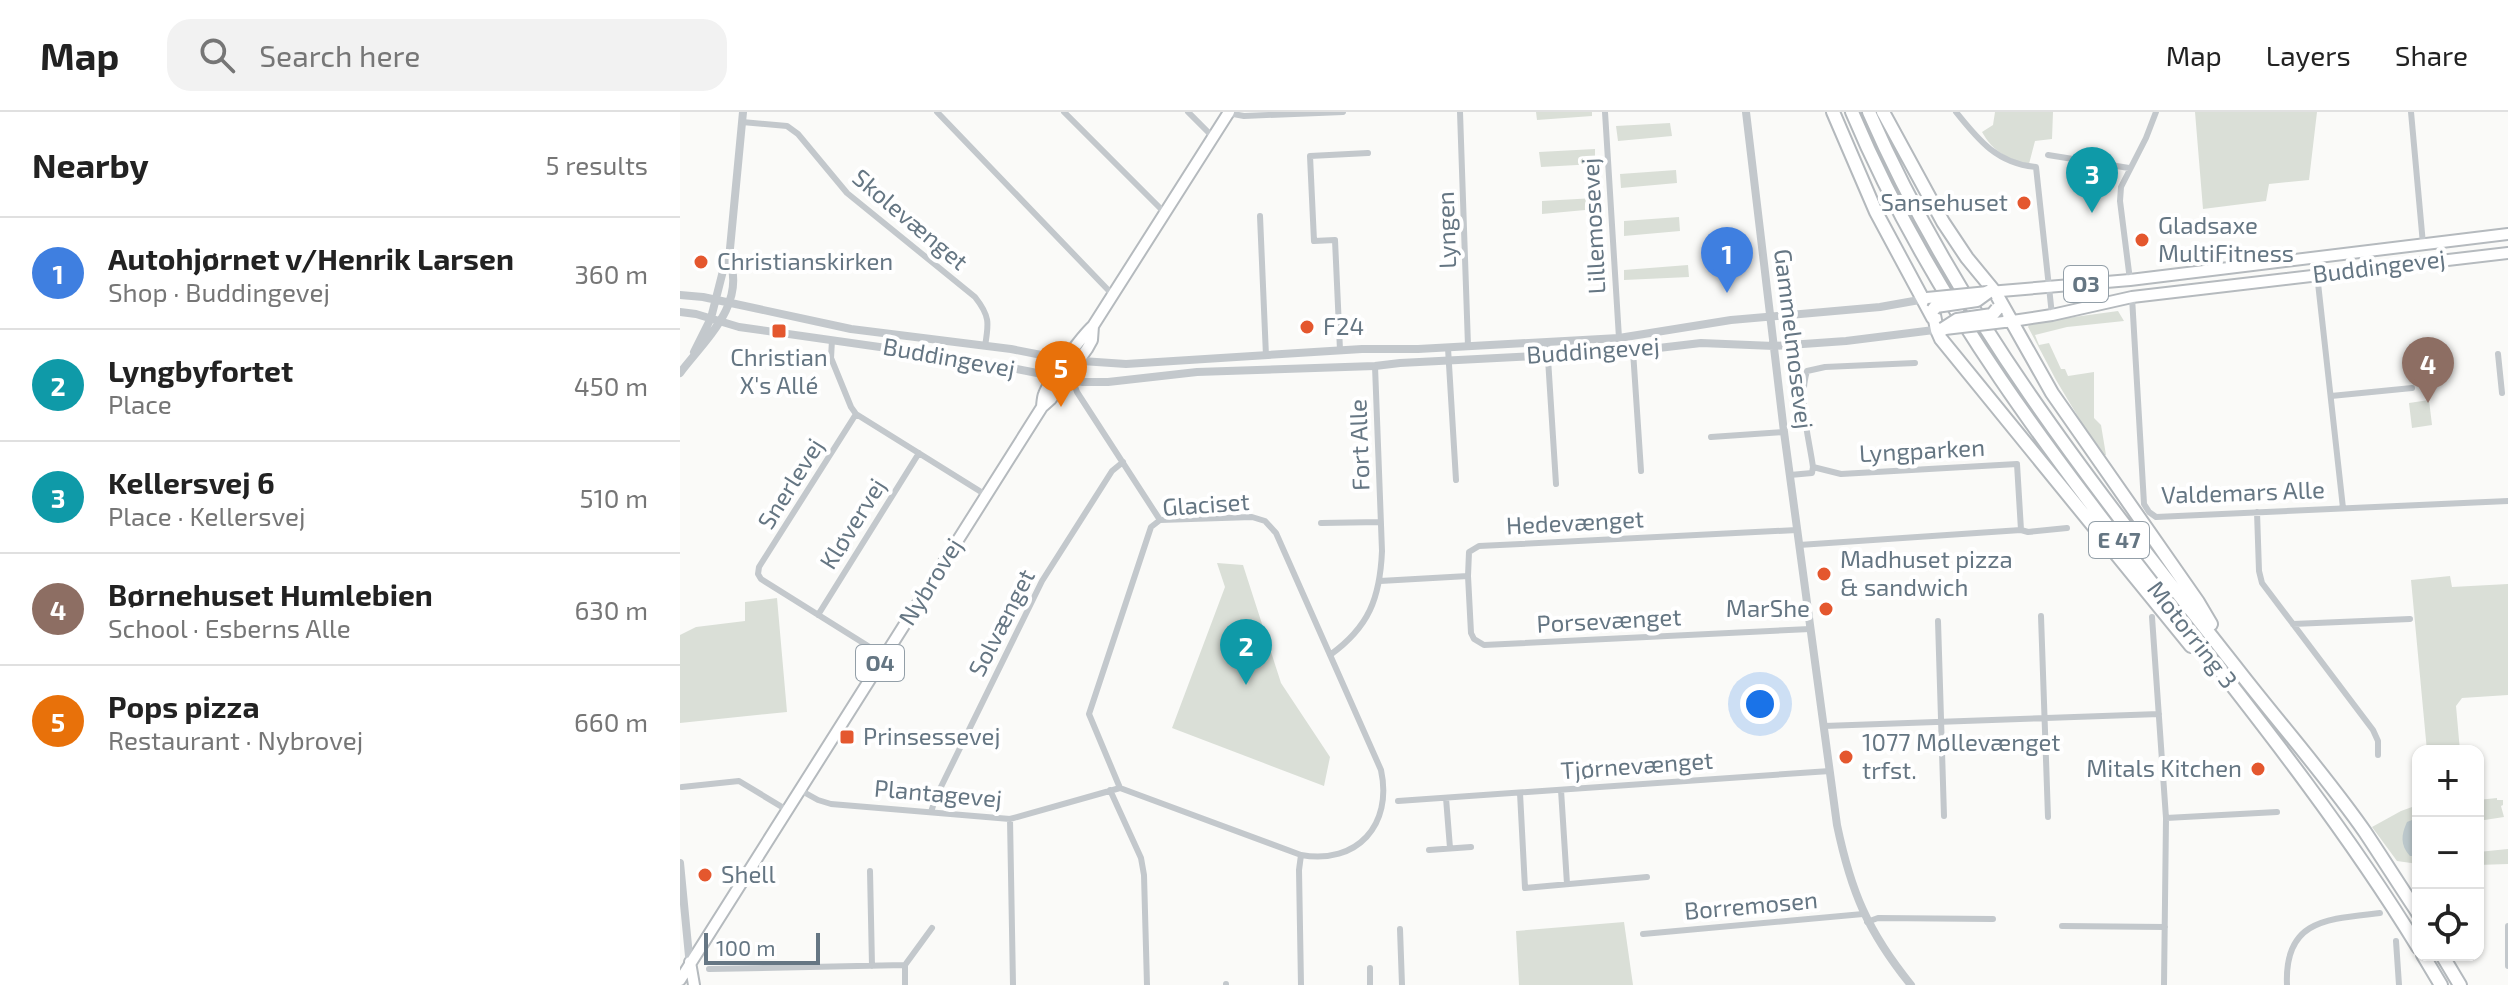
<!DOCTYPE html>
<html lang="en">
<head>
<meta charset="utf-8">
<style>
	:root { --surface:#fff; --page:#f2f2f2; --text:#222; --muted:#767676; --line:#e0e0e0; --accent:#e4572e }
	body { margin:0; font-family:"Exo 2",sans-serif; background:var(--page); color:var(--text) }
	.controls { position:absolute; right:24px; bottom:24px; display:grid; overflow:hidden; border-radius:16px; box-shadow:0 2px 6px #0004 }
	.controls button { width:72px; height:72px; display:grid; place-items:center; padding:0; border:0; border-bottom:2px solid var(--line); background:var(--surface); color:var(--text); font:40px sans-serif }
	.scale { position:absolute; left:24px; bottom:20px; width:116px; box-sizing:border-box; padding-left:8px; border:4px solid #657683; border-top:0; font-size:22px; line-height:28px; white-space:nowrap; color:#657683; -webkit-text-stroke:6px #fff; paint-order:stroke }
	.you { position:absolute; left:1080px; top:592px; width:28px; height:28px; margin:-20px; border:6px solid #fff; border-radius:50%; background:#1a73e8; box-shadow:0 0 0 12px #1a73e833 }
	.badge { display:grid; place-items:center; width:52px; height:52px; border-radius:50%; background:var(--accent); color:#fff; font-size:26px; font-weight:700 }
	.pin { position:absolute; translate:-50% -66px; filter:drop-shadow(0 2px 4px #0008) }
	.pin::after { content:''; position:absolute; top:42px; width:28px; height:24px; background:inherit; clip-path:polygon(0 0,100% 0,50% 100%) }
	.list { margin:0; padding:0; list-style:none }
	h2 { display:flex; justify-content:space-between; align-items:center; height:104px; margin:0; padding:0 32px; font-size:34px }
	h2 small { font-size:26px; font-weight:400; color:var(--muted) }
	.list li { display:grid; grid-template-columns:52px 1fr auto; gap:24px; align-items:center; box-sizing:border-box; height:112px; padding:0 32px; border-top:2px solid var(--line) }
	.list b { display:block; font-size:30px; white-space:nowrap }
	.list p { margin:0; font-size:26px; white-space:nowrap; color:var(--muted) }
	.list em { font-size:26px; font-style:normal; color:var(--muted) }
	.icon { flex:none; width:44px; height:44px; fill:none; stroke:currentColor; stroke-width:2; stroke-linecap:round; stroke-linejoin:round }
	.map { position:relative; flex:none; width:1828px; height:873px; overflow:hidden }
	header { display:flex; align-items:center; gap:48px; box-sizing:border-box; height:112px; padding:0 40px; background:var(--surface); border-bottom:2px solid var(--line) }
	header strong { font-size:38px }
	nav { display:flex; gap:44px; margin-inline-start:auto; font-size:28px }
	.search { width:560px; height:72px; background:var(--page); display:flex; align-items:center; gap:20px; box-sizing:border-box; padding:0 28px; border-radius:24px; color:var(--muted); font-size:30px }
	main { display:flex }
	aside { flex:1; background:var(--surface) }
	.map>svg:first-child { display:block }
	.green { fill:#dadfd7 }
	.water { fill:#bbc7cb }
	.lines { fill:none; stroke-linecap:round; stroke-linejoin:round }
	.primary-casing { stroke:#b5babe; stroke-width:14 }
	.motorway-casing { stroke:#b4b9bd; stroke-width:16 }
	.minor { stroke:#c3c8cc; stroke-width:6 }
	.tertiary { stroke:#c3c8cc; stroke-width:8 }
	.primary { stroke:#fff; stroke-width:10 }
	.motorway { stroke:#fff; stroke-width:12 }
	.primary-bridge-casing { stroke:#b5babe; stroke-width:14; stroke-linecap:butt }
	.motorway-bridge-casing { stroke:#b4b9bd; stroke-width:16; stroke-linecap:butt }
	.primary-bridge { stroke:#fff; stroke-width:10 }
	.motorway-bridge { stroke:#fff; stroke-width:12 }
	.poi-dot { fill:#e4572e; stroke:#fff; stroke-width:3 }
	.labels { text-anchor:middle; stroke-width:8; stroke-linejoin:round; paint-order:stroke }
	.shield { fill:#fff; stroke:#939fa8; stroke-width:2 }
	.shield-label { font-size:22px; font-weight:bold; fill:#657683 }
	.poi-label { font-size:24px; fill:#657683; stroke:#fff; text-anchor:start }
	.street-label { font-size:24px; fill:#657683; stroke:#fff }
</style>
</head>
<body>
<header>
<strong>Map</strong>
<div class="search"><svg class="icon" aria-label="search" viewBox="0 0 24 24"><circle cx="10" cy="10" r="6"/><path d="M15 15l6 6"/></svg>Search here</div>
<nav><a>Map</a><a>Layers</a><a>Share</a></nav>
</header>
<main>
<aside>
<h2>Nearby<small>5 results</small></h2>
<ul class="list">
<li><span class="badge" style="background:#3f7fe0">1</span><div><b>Autohjørnet v/Henrik Larsen</b><p>Shop · Buddingevej</p></div><em>360 m</em></li>
<li><span class="badge" style="background:#0f9aa8">2</span><div><b>Lyngbyfortet</b><p>Place</p></div><em>450 m</em></li>
<li><span class="badge" style="background:#0f9aa8">3</span><div><b>Kellersvej 6</b><p>Place · Kellersvej</p></div><em>510 m</em></li>
<li><span class="badge" style="background:#8d6e63">4</span><div><b>Børnehuset Humlebien</b><p>School · Esberns Alle</p></div><em>630 m</em></li>
<li><span class="badge" style="background:#e8710a">5</span><div><b>Pops pizza</b><p>Restaurant · Nybrovej</p></div><em>660 m</em></li>
</ul>
</aside>
<div class="map">
<svg width="1828" height="873" viewBox="0 0 1828 873">
	<rect width="100%" height="100%" fill="#fafaf8"/>
	<path class="green" d="M856,0H912V4L857,8Z
		M1315,0H1373L1372,27L1355,29L1349,52C1329,48 1313,40 1302,20L1313,13Z
		M1515,0H1637L1629,68L1589,72L1586,89L1523,97Z
		M990,11L992,24L938,29L936,14Z
		M915,37V52L861,55L859,40Z
		M996,58L997,71L941,76L940,62Z
		M915,86L916,97L862,102V89Z
		M999,105L1000,119L944,124V109Z
		M1008,153L1009,165L944,168V158Z
		M1438,199L1444,209L1387,215L1355,223L1359,233L1369,231L1381,257H1385L1388,264L1414,260V306L1421,313L1426,343H1421L1376,268L1348,215L1350,211Z
		M1749,288L1752,313L1732,316L1729,291Z
		M537,451L563,453L601,571L650,645L644,674L492,616L545,475Z
		M1770,464L1772,475L1828,472V583L1782,586L1776,594L1780,639H1747L1731,468Z
		M97,486L107,600L0,611V523L16,515L65,509V490Z
		M1817,686V688H1823V693L1821,694L1824,705L1798,709V688Z
		M1732,695H1738V752L1717,749L1692,715L1721,699Z
		M1828,737V752L1798,753V740Z
		M944,810L953,873H839L836,819Z"/>
	<path class="water" d="M1732,708L1738,709V744H1730C1720,733 1721,723 1727,710Z"/>
	<g class="lines">
		<defs>
			<path id="primary" d="M1309,180L1450,168L1828,122
				M1326,210L1372,203L1452,185L1828,141
				M362,295C362,294 363,283 364,282C370,267 401,225 413,214L549,0
				M10,850L14,873
				M0,868L362,295L371,287L407,237L412,228L413,214"/>
			<path id="motorway" d="M1153,0L1196,100L1253,206
				M1172,0C1304,315 1562,548 1738,835
				M1189,0C1279,207 1420,383 1558,558C1600,612 1646,664 1685,720C1703,747 1720,774 1738,801
				M1203,0L1263,110L1287,146L1315,180L1372,281L1518,490L1531,512
				M1253,198L1257,218L1261,227L1511,534
				M1743,843L1761,873
				M1762,843L1780,873"/>
		</defs>
		<use href="#primary" class="primary-casing"/>
		<use href="#motorway" class="motorway-casing"/>
		<path class="minor" d="M257,0L432,182
			M384,0L484,100
			M508,0L532,24
			M780,0L788,234
			M925,0L939,226
			M1276,0C1299,29 1318,52 1356,55L1372,203
			M1731,0L1743,132
			M548,1L564,4L663,0
			M62,10L107,14L118,22L167,81L295,185C310,204 309,211 305,234
			M1368,43L1449,56
			M580,104L586,244
			M1637,162L1663,396
			M1450,168L1440,89L1441,75L1466,26L1476,0
			M1452,185L1464,392L1469,400L1476,405L1828,389
			M152,228L151,246L171,295L176,302L306,383
			M867,231L876,372
			M768,236L776,368
			M660,238L655,128L634,129L630,44L688,41
			M953,239L961,359
			M1818,242L1822,281
			M393,269L397,280L480,408
			M1651,284L1732,276
			M176,302L79,455L78,462L81,467L204,544
			M1031,325L1104,320
			M1133,355C1129,326 1118,289 1127,259L1145,255L1235,251
			M1110,363L1132,361L1133,355
			M1577,400L1579,459L1582,471L1693,618L1698,629V643
			M572,405L585,409L596,421L701,658C713,713 677,753 621,743L440,676L409,602L471,415L480,408Z
			M641,411L701,410
			M1341,418L1348,420L1387,416
			M1119,433L1341,418L1337,352L1161,362L1133,355
			M788,464L791,521L794,527L804,533L1130,517
			M700,469L788,464L789,440L799,434L1117,418
			M138,503L239,341
			M1361,504L1368,705
			M1472,505L1486,706L1484,873
			M1258,509L1264,704
			M1613,512L1730,507
			M650,543C689,515 700,486 702,439L695,254
			M1144,614L1479,602
			M2,675L59,669L107,698
			M120,678L138,688L151,692L330,707L440,676
			M430,678L461,746L464,763L467,873
			M881,678L887,772
			M840,681L845,776L967,765
			M766,686L770,736
			M718,689L1150,659
			M251,700L256,685L362,469L432,359L443,350
			M1486,706L1597,700
			M330,707L333,873
			M749,738L791,735
			M621,743L619,758L621,873
			M190,759L192,854
			M1187,810L1198,806L1313,807
			M1382,814L1485,815
			M1828,814V854
			M720,817L722,873
			M963,822L1183,802
			M1716,829L1719,873
			M225,853V873
			M690,856V873
			M29,857L225,853L252,816
			M546,872V873
			M1607,873C1604,807 1648,807 1700,801"/>
		<path class="tertiary" d="M1066,0L1104,320L1157,713C1171,780 1188,820 1231,873
			M0,183L23,185L171,217L331,237L387,248L446,252L682,237H738L939,226L1051,208L1200,195L1245,187
			M0,200L16,202L59,215L291,248L403,270H428L517,260L695,254L720,251L953,239L1021,231L1094,234L1166,229L1262,217
			M14,240L31,206L45,151L49,147
			M0,261C24,229 67,192 49,147L63,0
			M0,751L9,844"/>
		<use href="#primary" class="primary"/>
		<use href="#motorway" class="motorway"/>
		<defs>
			<path id="primary-bridge" d="M1247,186L1308,180
				M1265,217L1324,210"/>
			<path id="motorway-bridge" d="M1253,198L1256,194L1297,188L1308,180
				M1263,217L1277,208L1312,203L1317,197"/>
		</defs>
		<use href="#primary-bridge" class="primary-bridge-casing"/>
		<use href="#motorway-bridge" class="motorway-bridge-casing"/>
		<use href="#primary-bridge" class="primary-bridge"/>
		<use href="#motorway-bridge" class="motorway-bridge"/>
	</g>
	<g class="poi-dot">
		<circle cx="1344" cy="91" r="8"/>
		<circle cx="1462" cy="128" r="8"/>
		<circle cx="21" cy="150" r="8"/>
		<circle cx="627" cy="215" r="8"/>
		<rect x="91" y="211" width="16" height="16" rx="4"/>
		<circle cx="1144" cy="462" r="8"/>
		<circle cx="1146" cy="497" r="8"/>
		<rect x="159" y="617" width="16" height="16" rx="4"/>
		<circle cx="1166" cy="645" r="8"/>
		<circle cx="1578" cy="657" r="8"/>
		<circle cx="25" cy="763" r="8"/>
	</g>
	<g class="labels">
		<g class="shield">
			<rect x="1384" y="154" width="44" height="36" rx="6"/>
			<rect x="1409" y="410" width="60" height="36" rx="6"/>
			<rect x="176" y="533" width="48" height="36" rx="6"/>
		</g>
		<g class="shield-label">
			<text x="1406" y="180">O3</text>
			<text x="1439" y="436">E 47</text>
			<text x="200" y="559">O4</text>
		</g>
		<g class="poi-label">
			<text x="1328" y="99" text-anchor="end">Sansehuset</text>
			<text x="1478" y="122">Gladsaxe<tspan x="1478" dy="28">MultiFitness</tspan></text>
			<text x="37" y="158">Christianskirken</text>
			<text x="643" y="223">F24</text>
			<text x="99" y="254" text-anchor="middle">Christian<tspan x="99" dy="28">X's Allé</tspan></text>
			<text x="1160" y="456">Madhuset pizza<tspan x="1160" dy="28">&amp; sandwich</tspan></text>
			<text x="1130" y="505" text-anchor="end">MarShe</text>
			<text x="183" y="633">Prinsessevej</text>
			<text x="1182" y="639">1077 Møllevænget<tspan x="1182" dy="28">trfst.</tspan></text>
			<text x="1562" y="665" text-anchor="end">Mitals Kitchen</text>
			<text x="41" y="771">Shell</text>
		</g>
		<g class="street-label">
			<text transform="translate(230 108) rotate(40)" y="8">Skolevænget</text>
			<text transform="translate(914 114) rotate(-93)" y="8">Lillemosevej</text>
			<text transform="translate(767 118) rotate(-92)" y="8">Lyngen</text>
			<text transform="translate(1699 155) rotate(-7)" y="8">Buddingevej</text>
			<text transform="translate(1113 227) rotate(83)" y="8">Gammelmosevej</text>
			<text transform="translate(913 239) rotate(-4)" y="8">Buddingevej</text>
			<text transform="translate(269 246) rotate(10)" y="8">Buddingevej</text>
			<text transform="translate(680 333) rotate(-92)" y="8">Fort Alle</text>
			<text transform="translate(1242 339) rotate(-3)" y="8">Lyngparken</text>
			<text transform="translate(111 372) rotate(-58)" y="8">Snerlevej</text>
			<text transform="translate(1563 381) rotate(-2)" y="8">Valdemars Alle</text>
			<text transform="translate(526 393) rotate(-4)" y="8">Glaciset</text>
			<text transform="translate(895 411) rotate(-3)" y="8">Hedevænget</text>
			<text transform="translate(173 412) rotate(-58)" y="8">Kløvervej</text>
			<text transform="translate(251 470) rotate(-58)" y="8">Nybrovej</text>
			<text transform="translate(929 509) rotate(-3)" y="8">Porsevænget</text>
			<text transform="translate(322 511) rotate(-63)" y="8">Solvænget</text>
			<text transform="translate(1512 523) rotate(52)" y="8">Motorring 3</text>
			<text transform="translate(957 654) rotate(-4)" y="8">Tjørnevænget</text>
			<text transform="translate(258 682) rotate(5)" y="8">Plantagevej</text>
			<text transform="translate(1071 794) rotate(-5)" y="8">Borremosen</text>
		</g>
	</g>
</svg>
<div class="controls">
<button>+</button>
<button>−</button>
<button><svg class="icon" aria-label="locate" viewBox="0 0 24 24"><circle cx="12" cy="12" r="6"/><path d="M12 2v4M12 18v4M2 12h4M18 12h4"/></svg></button>
</div>
<div class="scale">100 m</div>
<div class="you"></div>
<div class="pin badge" style="left:1047px;top:181px;background:#3f7fe0">1</div>
<div class="pin badge" style="left:566px;top:573px;background:#0f9aa8">2</div>
<div class="pin badge" style="left:1412px;top:101px;background:#0f9aa8">3</div>
<div class="pin badge" style="left:1748px;top:291px;background:#8d6e63">4</div>
<div class="pin badge" style="left:381px;top:295px;background:#e8710a">5</div>
</div>
</main>
</body>
</html>
